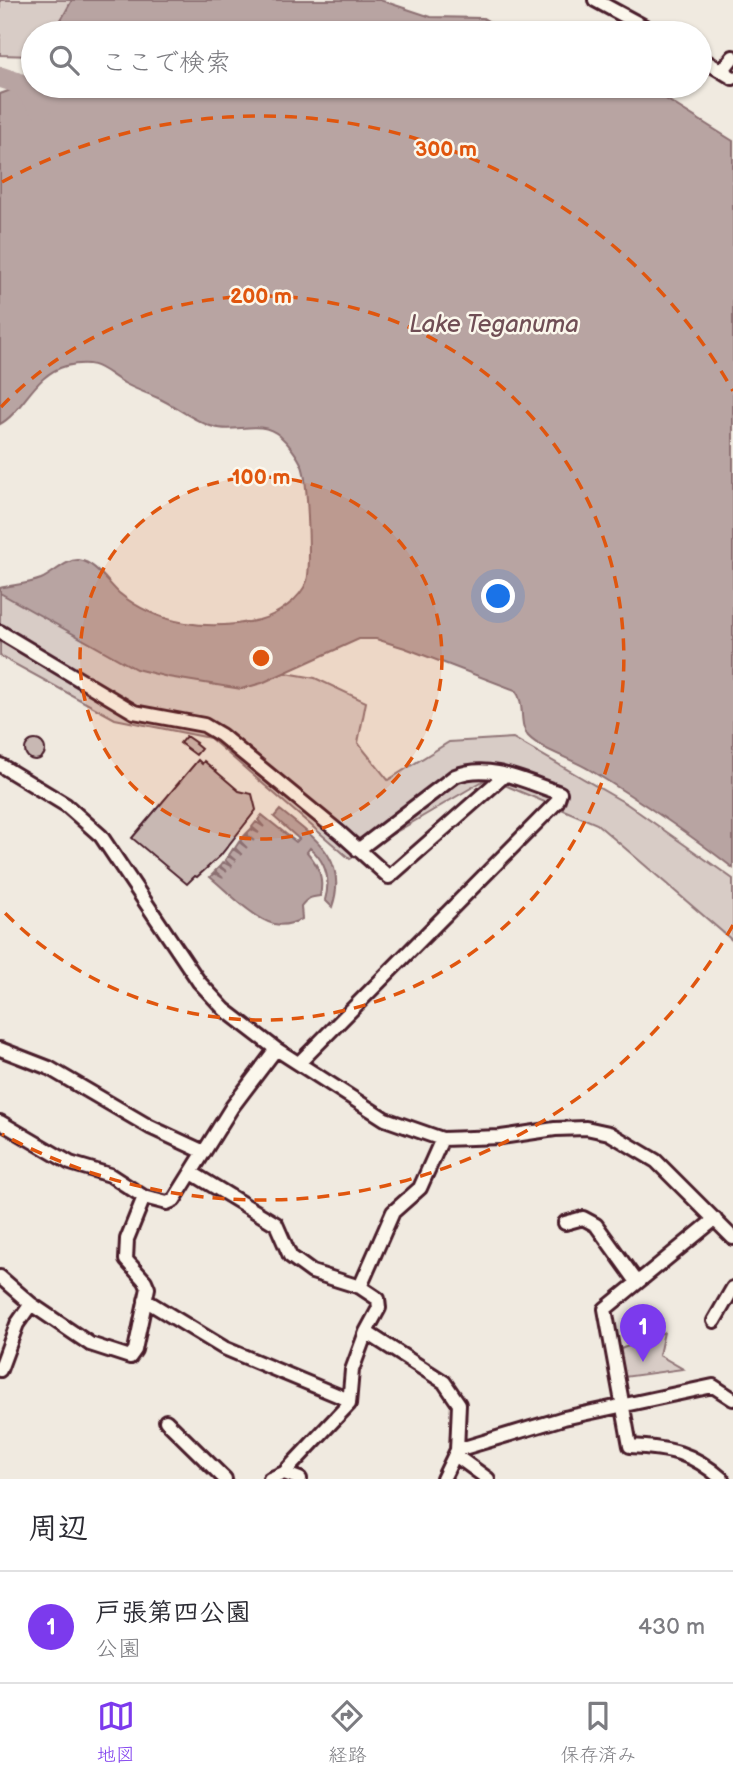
<!DOCTYPE html>
<html lang="ja">
<head>
<meta charset="utf-8">
<style>
	:root { --surface:#fff; --page:#f7f7f7; --text:#2b2b33; --muted:#7c7c81; --line:#e1e1e2; --accent:#7c3aed }
	body { margin:0; font-family:"Balsamiq Sans","Klee One",sans-serif; background:var(--page); color:var(--text) }
	.you { position:absolute; left:499px; top:597px; width:24px; height:24px; margin:-18px; border:5px solid #fff; border-radius:50%; background:#1a73e8; box-shadow:0 0 0 10px #1a73e833 }
	.badge { display:grid; place-items:center; width:46px; height:46px; border-radius:50%; background:var(--accent); color:#fff; font-size:23px; font-weight:700 }
	.pin { position:absolute; translate:-50% -58px; filter:drop-shadow(0 2px 4px #0008) }
	.pin::after { content:''; position:absolute; top:37px; width:24px; height:21px; background:inherit; clip-path:polygon(0 0,100% 0,50% 100%) }
	.list { margin:0; padding:0; list-style:none }
	h2 { display:flex; justify-content:space-between; align-items:center; height:91px; margin:0; padding:0 28px; font-size:30px }
	h2 small { font-size:23px; font-weight:400; color:var(--muted) }
	.list li { display:grid; grid-template-columns:46px 1fr auto; gap:21px; align-items:center; box-sizing:border-box; height:112px; padding:0 28px; border-top:2px solid var(--line) }
	.list b { display:block; font-size:26px; white-space:nowrap }
	.list p { margin:0; font-size:23px; white-space:nowrap; color:var(--muted) }
	.list em { font-size:23px; font-style:normal; color:var(--muted) }
	.icon { flex:none; width:38px; height:38px; fill:none; stroke:currentColor; stroke-width:2; stroke-linecap:round; stroke-linejoin:round }
	.map { position:relative; flex:none; width:733px; height:1479px; overflow:hidden }
	.search { position:absolute; background:var(--surface); box-shadow:0 2px 5px #0004; left:21px; right:21px; top:21px; height:77px; display:flex; align-items:center; gap:18px; box-sizing:border-box; padding:0 24px; border-radius:38px; color:var(--muted); font-size:26px }
	.sheet { height:203px; background:var(--surface) }
	nav { display:flex; justify-content:space-around; align-items:center; box-sizing:border-box; height:98px; border-top:2px solid var(--line); background:var(--surface); font-size:19px; color:var(--muted) }
	nav a { display:grid; justify-items:center; gap:4px }
	nav .on { color:var(--accent) }
	.map>svg:first-child { display:block }
	.green { fill:#d8ccc6; stroke:#917678; stroke-width:2 }
	.water { fill:#b8a4a2; stroke:#8c6f72; stroke-width:2 }
	.lines { fill:none; stroke-linecap:round; stroke-linejoin:round }
	.river { stroke:#b8a4a2; stroke-width:21 }
	.building { fill:#c8b8b3; stroke:#4a1f2b; stroke-width:2 }
	.minor-casing { stroke:#4a1f2b; stroke-width:18 }
	.minor { stroke:#fbf7ec; stroke-width:12 }
	.ring { fill:none; stroke:#e0560e; stroke-width:3.5; stroke-dasharray:12 9 }
	.labels { text-anchor:middle; stroke-width:5; stroke-linejoin:round; paint-order:stroke }
	.water-label { font-size:24px; font-style:italic; fill:#704e55; stroke:#fbf7ec }
	.centre { fill:#e0560e; stroke:#fbf7ec; stroke-width:3.5 }
	.ring-label { font-size:21px; text-anchor:middle; font-weight:bold; fill:#e0560e; stroke:#fbf7ec; stroke-width:5; stroke-linejoin:round; paint-order:stroke }
</style>
</head>
<body>
<div class="map">
<svg width="733" height="1479" viewBox="0 0 733 1479">
	<rect width="100%" height="100%" fill="#f0eae0"/>
	<filter id="ink" filterUnits="userSpaceOnUse"><feTurbulence type="fractalNoise" baseFrequency=".0143" numOctaves="2"/><feDisplacementMap in="SourceGraphic" scale="14" xChannelSelector="R" yChannelSelector="G"/><feConvolveMatrix kernelMatrix="1 2 1 2 8 2 1 2 1" color-interpolation-filters="sRGB"/></filter>
	<g filter="url(#ink)">
		<path class="green" d="M0,0H75L51,33H33V56L0,55Z
			M0,591L100,641L315,678L366,702L358,743L388,780L449,742L513,738L627,804L733,879V941L597,824L488,778L350,859L210,738L115,719L0,656Z
			M664,1332L659,1355L683,1369L617,1378L613,1352Z"/>
		<path class="water" d="M72,0H380L431,17L483,18L508,33H54Z
			M33,79V86H645L733,141V868C687,832 639,800 590,770C573,759 541,750 528,736C518,724 526,703 515,690L405,648L376,639H359L262,683L241,689L168,677L136,669L0,593V588C13,585 28,584 41,579C53,574 66,559 79,560C95,562 108,583 119,593C159,626 210,631 259,620C277,615 300,600 307,581C311,567 308,480 302,466C298,456 288,443 280,436C260,418 235,434 214,427C195,422 176,406 158,398C147,393 134,389 124,383C101,369 97,359 66,366C34,374 23,412 0,424V94L27,84Z
			M280,810C313,837 349,858 332,907L325,900C331,879 326,862 310,848L307,852C319,866 324,878 320,896C311,897 307,898 301,906L302,919C294,923 284,926 274,924C255,920 226,890 210,877L214,873L223,878L215,871L219,867L227,872L220,866L223,862L232,867L225,860L228,856L236,861L229,855L233,849L242,855L235,848L239,842L247,848L240,841L245,835L254,841L246,834L251,829L259,833L252,827L256,822L264,827L258,820L262,815L296,842L299,839L274,817Z"/>
		<g class="lines">
			<path class="river" d="M0,77L21,84L41,109"/>
		</g>
		<path class="building" d="M186,736L196,743L195,744L201,749L196,755L180,743Z
			M25 750a10 10 0 1 1 20 0a10 10 0 1 1-20 0Z
			M198,760L202,764L204,761L239,791L252,794L256,810L220,856L197,877L195,876L187,884L132,838Z"/>
		<g class="lines">
			<defs>
				<path id="minor" d="M595,0L656,33
					M700,58L733,78
					M722,71L733,57
					M0,632L134,712L204,725L221,735L340,833L389,877L505,775
					M0,765L66,805L101,836L199,982L225,1010L276,1049L385,1119L442,1139L501,1137L555,1129L586,1128L609,1133L656,1161L733,1238
					M0,1049L49,1068L150,1127L204,1152
					M299,1063L557,802L560,793C526,782 490,762 455,776L358,850
					M0,1122L70,1163L110,1175L144,1197L167,1203L174,1200L232,1107L276,1049
					M192,1173L276,1224L290,1256L312,1272L360,1287L378,1299L379,1308L366,1332L352,1370L349,1404L284,1473L270,1479
					M715,1219L605,1309L630,1446C669,1448 692,1452 722,1479
					M565,1223L583,1218L596,1225L637,1282
					M0,1277L31,1304L90,1344L130,1357L135,1350L148,1288L145,1281L126,1260L127,1239L144,1197
					M360,1287L393,1212L420,1188L442,1139
					M145,1300L224,1348L349,1400
					M714,1321L733,1288
					M366,1332L444,1382L459,1404L457,1450L443,1479
					M0,1370L17,1324L31,1304
					M166,1421L225,1479
					M457,1450L564,1418L713,1386L733,1399
					M455,1455L488,1479
					M284,1473L300,1479"/>
			</defs>
			<use href="#minor" class="minor-casing"/>
			<use href="#minor" class="minor"/>
		</g>
	</g>
	<circle cx="261" cy="658" r="181" fill="#e0560e" fill-opacity=".12"/>
	<g class="ring">
		<circle cx="261" cy="658" r="181"/>
		<path d="M1 407A362 362 0 1 1 1 909"/>
		<path d="M733 925A542 542 0 0 1 2 1134M2 182A542 542 0 0 1 733 391"/>
	</g>
	<g class="labels">
		<g class="water-label">
			<text x="494" y="332">Lake Teganuma</text>
		</g>
	</g>
	<circle cx="261" cy="658" r="10" class="centre"/>
	<g class="ring-label">
		<text x="446" y="156">300 m</text>
		<text x="261" y="303">200 m</text>
		<text x="261" y="484">100 m</text>
	</g>
</svg>
<div class="you"></div>
<div class="pin badge" style="left:643px;top:1362px">1</div>
<div class="search"><svg class="icon" aria-label="search" viewBox="0 0 24 24"><circle cx="10" cy="10" r="6"/><path d="M15 15l6 6"/></svg>ここで検索</div>
</div>
<section class="sheet">
<h2>周辺<small></small></h2>
<ul class="list">
<li><span class="badge">1</span><div><b>戸張第四公園</b><p>公園</p></div><em>430 m</em></li>
</ul>
</section>
<nav>
<a class="on"><svg class="icon" aria-label="map" viewBox="0 0 24 24"><path d="M3 6l6-2 6 2 6-2v14l-6 2-6-2-6 2zM9 4v14M15 6v14"/></svg>地図</a>
<a><svg class="icon" aria-label="directions" viewBox="0 0 24 24"><path d="M12 3l9 9-9 9-9-9zM9 14v-3h6M13 9l2 2-2 2"/></svg>経路</a>
<a><svg class="icon" aria-label="saved" viewBox="0 0 24 24"><path d="M7 4h10v16l-5-4-5 4z"/></svg>保存済み</a>
</nav>
</body>
</html>
